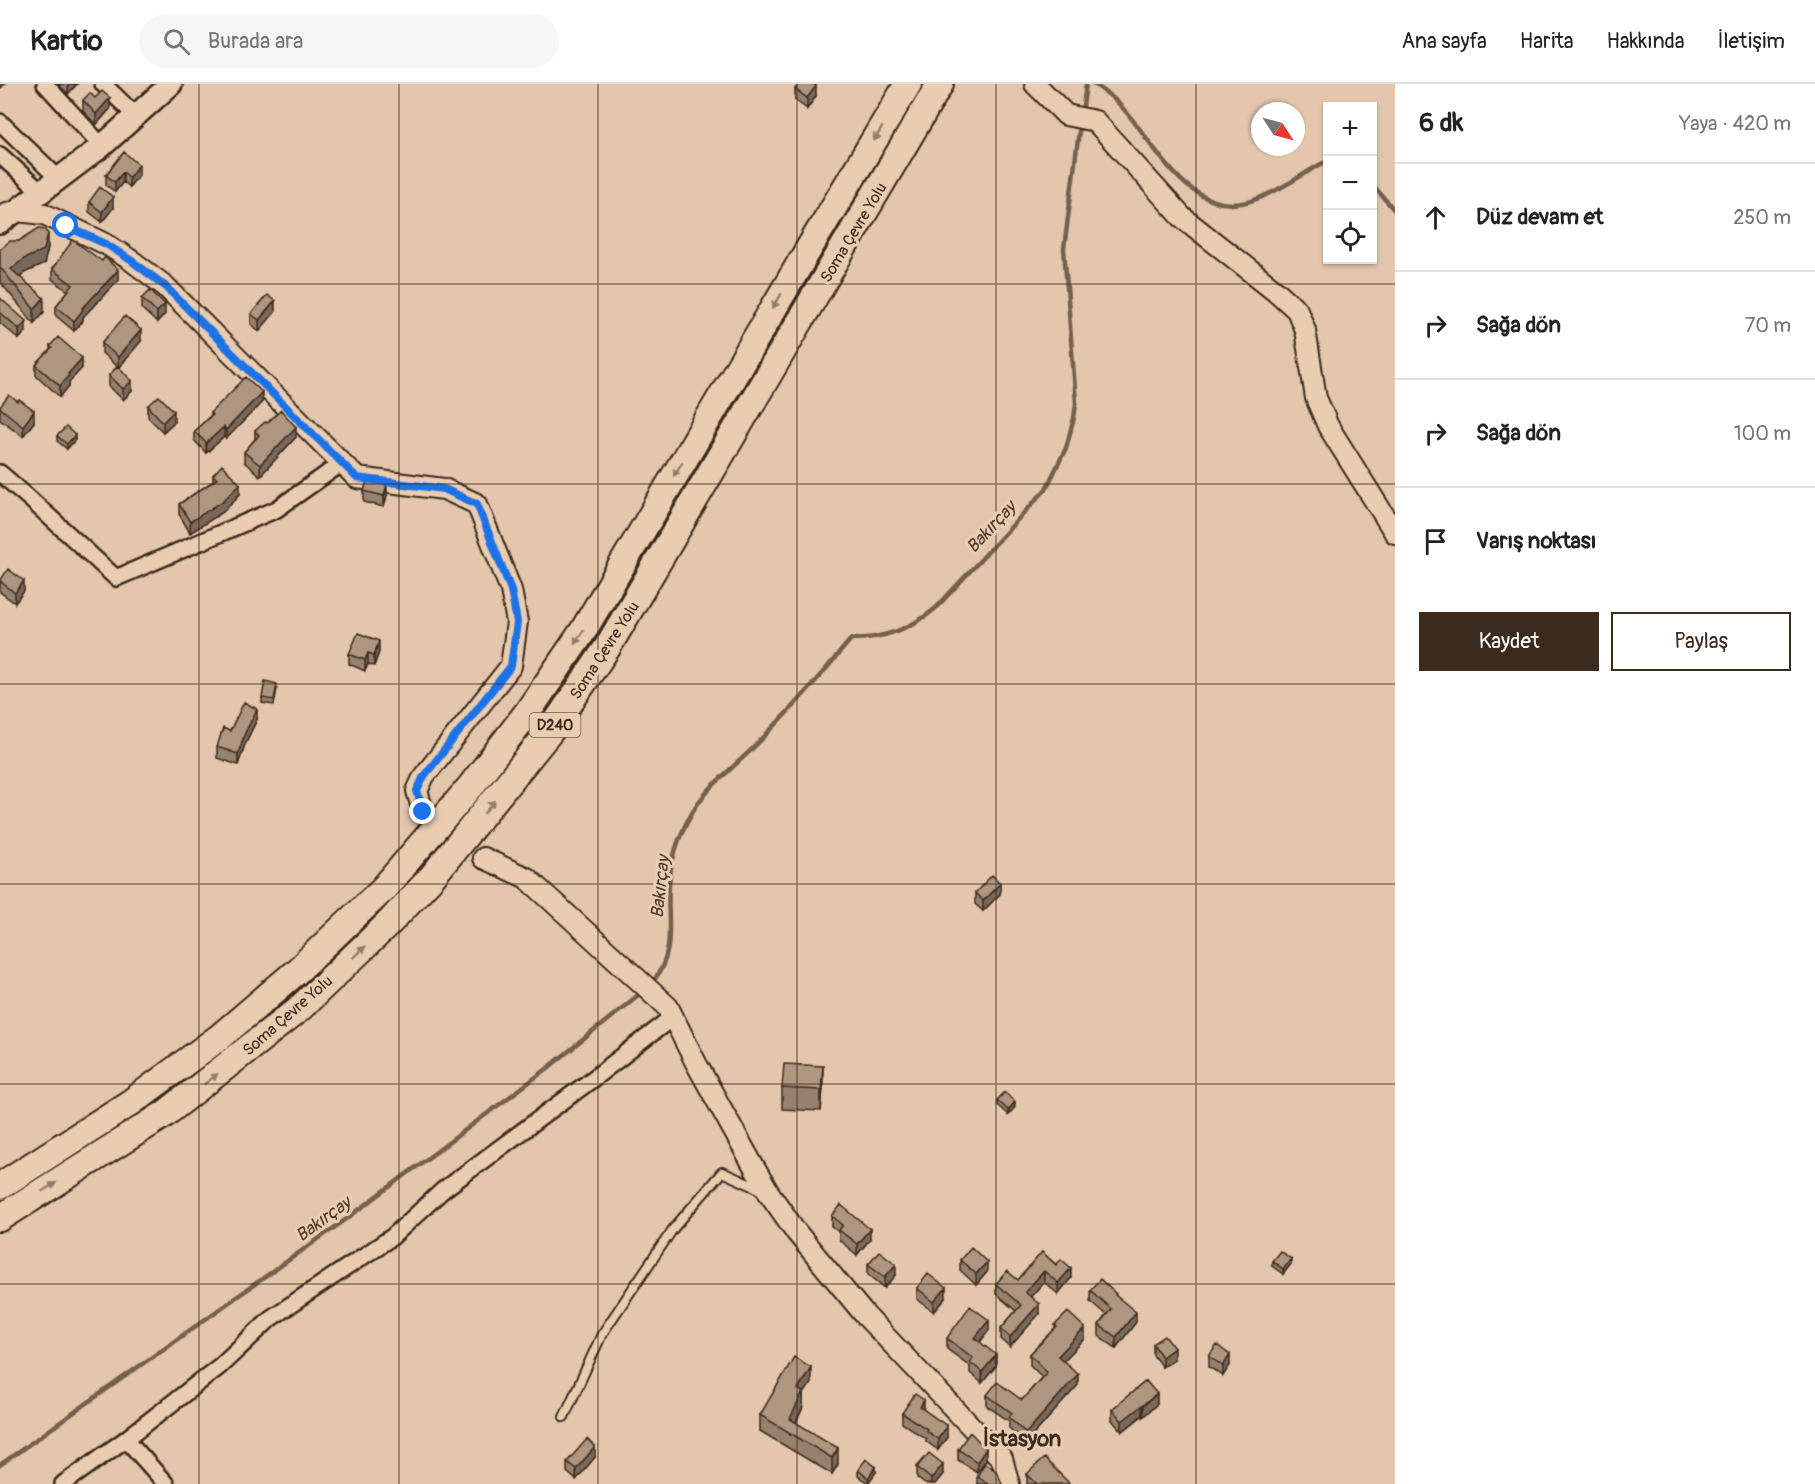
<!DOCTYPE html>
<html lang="tr">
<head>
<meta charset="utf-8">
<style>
	:root { --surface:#fff; --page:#f6f6f6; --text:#222; --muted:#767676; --line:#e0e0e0; --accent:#3b2a1e }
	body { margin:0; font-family:Pangolin,sans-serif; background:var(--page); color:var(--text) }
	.controls { position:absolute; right:18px; top:18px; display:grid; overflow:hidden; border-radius:0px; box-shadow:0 2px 4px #0004 }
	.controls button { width:54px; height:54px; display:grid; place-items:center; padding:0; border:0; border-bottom:2px solid var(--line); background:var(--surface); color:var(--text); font:30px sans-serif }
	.compass { position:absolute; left:1251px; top:18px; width:54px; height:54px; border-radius:50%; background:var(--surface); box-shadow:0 2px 4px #0004; rotate:126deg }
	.stop { position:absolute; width:18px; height:18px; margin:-14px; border:4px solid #1a73e8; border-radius:50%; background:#fff }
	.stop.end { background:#1a73e8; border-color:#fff; box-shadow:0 2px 6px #0008 }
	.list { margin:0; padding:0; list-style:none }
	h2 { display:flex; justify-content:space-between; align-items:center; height:78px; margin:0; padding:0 24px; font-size:26px }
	h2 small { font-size:20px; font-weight:400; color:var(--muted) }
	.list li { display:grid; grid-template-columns:39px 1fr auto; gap:18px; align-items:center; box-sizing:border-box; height:108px; padding:0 24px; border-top:2px solid var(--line) }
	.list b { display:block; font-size:22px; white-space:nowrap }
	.list em { font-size:20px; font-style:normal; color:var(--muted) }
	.actions { display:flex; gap:12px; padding:18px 24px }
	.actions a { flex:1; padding:14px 0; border:2px solid var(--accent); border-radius:0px; text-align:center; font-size:21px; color:var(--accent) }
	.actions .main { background:var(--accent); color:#fff }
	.icon { flex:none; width:33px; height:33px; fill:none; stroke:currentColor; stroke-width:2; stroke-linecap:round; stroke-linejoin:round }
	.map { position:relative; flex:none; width:1395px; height:1400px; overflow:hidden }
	header { display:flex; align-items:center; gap:36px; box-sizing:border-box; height:84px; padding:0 30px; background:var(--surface); border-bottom:2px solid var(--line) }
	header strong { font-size:28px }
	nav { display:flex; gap:33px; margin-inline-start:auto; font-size:21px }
	.search { width:420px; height:54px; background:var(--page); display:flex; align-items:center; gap:15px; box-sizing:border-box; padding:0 21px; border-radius:33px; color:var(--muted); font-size:22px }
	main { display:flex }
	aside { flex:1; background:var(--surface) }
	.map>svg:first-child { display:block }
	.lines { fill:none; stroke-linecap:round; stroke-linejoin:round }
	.stream { stroke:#745f4e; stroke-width:4.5 }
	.tertiary-tunnel { stroke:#c1a78f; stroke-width:20; stroke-dasharray:20 10; stroke-linecap:butt }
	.service-casing { stroke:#3b2a1e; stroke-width:12 }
	.minor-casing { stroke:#3b2a1e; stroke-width:20 }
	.tertiary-casing { stroke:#3b2a1e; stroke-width:24 }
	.secondary-casing { stroke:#3b2a1e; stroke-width:26 }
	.trunk-casing { stroke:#3b2a1e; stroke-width:30 }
	.service { stroke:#eacdb1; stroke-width:8 }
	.minor { stroke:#eacdb1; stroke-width:15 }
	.tertiary { stroke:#eacdb1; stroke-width:20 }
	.secondary { stroke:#eacdb1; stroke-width:21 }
	.trunk { stroke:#eacdb1; stroke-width:26 }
	.wall { fill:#96816e; stroke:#3b2a1e; stroke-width:1.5 }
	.shaded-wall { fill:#7a695a; stroke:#3b2a1e; stroke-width:1.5 }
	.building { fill:#af9680; stroke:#3b2a1e; stroke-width:1.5 }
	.oneway { fill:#927c68 }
	.route { stroke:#1a73e8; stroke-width:8 }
	.grid { fill:none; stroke:#3b2a1e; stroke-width:1.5; stroke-opacity:0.55 }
	.labels { text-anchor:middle; stroke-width:6; stroke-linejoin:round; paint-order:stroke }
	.shield { fill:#eacdb1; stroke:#705b4a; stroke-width:1.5 }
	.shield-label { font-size:15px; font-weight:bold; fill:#3b2a1e }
	.street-label { font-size:16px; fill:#3b2a1e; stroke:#eacdb1 }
	.water-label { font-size:18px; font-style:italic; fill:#4e3c2e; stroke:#eacdb1 }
	.district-label { font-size:22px; font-weight:bold; fill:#3b2a1e; stroke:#eacdb1 }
</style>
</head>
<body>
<header>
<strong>Kartio</strong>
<div class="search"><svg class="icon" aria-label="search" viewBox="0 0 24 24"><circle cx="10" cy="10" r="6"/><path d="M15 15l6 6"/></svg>Burada ara</div>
<nav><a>Ana sayfa</a><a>Harita</a><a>Hakkında</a><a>İletişim</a></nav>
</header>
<main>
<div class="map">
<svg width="1395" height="1400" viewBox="0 0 1395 1400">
	<rect width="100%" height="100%" fill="#e3c6ab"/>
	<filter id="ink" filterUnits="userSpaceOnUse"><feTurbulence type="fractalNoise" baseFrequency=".0167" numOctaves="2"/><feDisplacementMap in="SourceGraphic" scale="12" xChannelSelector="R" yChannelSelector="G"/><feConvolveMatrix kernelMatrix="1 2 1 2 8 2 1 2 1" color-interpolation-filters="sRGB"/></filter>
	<g filter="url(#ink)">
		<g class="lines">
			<path class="stream" d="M1094,0C1102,6 1112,12 1119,20C1156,58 1189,139 1254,116C1278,108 1301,91 1323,79L1328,78
				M1082,30L1086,0
				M1372,100L1395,127
				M651,900C678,868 666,837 669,800C671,777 678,754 689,734C702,707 732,685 753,664C788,629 820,593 851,555C884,555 911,545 936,524L1046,405L1066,364L1074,334L1076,319L1064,165L1080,39
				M0,1381L348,1134L548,984L642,908"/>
			<path class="tertiary-tunnel" d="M428,731L483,774"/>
			<defs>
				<path id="service" d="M564,1333L602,1250L673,1145L722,1088L762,1106"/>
				<path id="minor" d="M45,0L102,62
					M103,0L136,32
					M0,38L59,95
					M0,71L42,109
					M0,389L30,415L116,494L277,425L342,379
					M126,1355L166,1400
					M63,1400L126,1355L220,1282L271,1234L392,1153L443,1106L594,994L673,933"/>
				<path id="tertiary" d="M1035,0L1066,31L1095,37L1182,133L1276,207L1297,226L1305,246L1316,314L1328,342L1395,449
					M6,129L17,127L44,130L106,160L132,177L165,202L357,394L444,405L477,420L511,506L517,538L511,582L424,692L417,707L423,727
					M483,774L527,794L668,923L696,979L755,1085L769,1109L797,1149L864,1230L1002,1375L1009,1400"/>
				<path id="secondary" d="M0,139L102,62L171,0"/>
				<path id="trunk" d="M0,1102L130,1019L221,952L296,888L384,804L471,702L527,629L583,547L808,166L908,0
					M0,1134L165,1030L300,924L388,840L431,794L551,646L607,564L940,0"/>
			</defs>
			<use href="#service" class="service-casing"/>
			<use href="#minor" class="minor-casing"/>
			<use href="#tertiary" class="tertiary-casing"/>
			<use href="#secondary" class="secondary-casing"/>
			<use href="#trunk" class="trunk-casing"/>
			<use href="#service" class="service"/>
			<use href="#minor" class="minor"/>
			<use href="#tertiary" class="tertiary"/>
			<use href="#secondary" class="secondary"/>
			<use href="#trunk" class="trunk"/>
		</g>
		<path class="wall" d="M58,0H77L68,10Z
			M795,5L816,12L807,25L795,16Z
			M95,14L110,25L96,41L83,27V16Z
			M124,68L139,91L129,103L123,98L115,108L106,101V91Z
			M89,118L113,124L102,138L89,128Z
			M48,163L44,180L24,189L19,192L44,228L34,239L0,198V165Z
			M52,185L118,196L83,233V236L74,247L56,232V222L68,207L52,195Z
			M0,214L26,247L19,255L0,239Z
			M142,214L165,230L157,239L142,225Z
			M275,228L259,247L251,240V230Z
			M141,257L119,283L132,307L123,316L109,302V291L117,283L102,269V259Z
			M50,262L82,284L69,298V302L60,313L36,291V281L50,266Z
			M262,318L226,355L224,353L206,369L194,356V347L210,332V329Z
			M148,322L174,338L163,348L148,333Z
			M0,323L34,338L23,352L0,335Z
			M267,339L296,353L260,392L244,378V368L255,355V347Z
			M57,352L75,356L67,365L57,357Z
			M213,391L240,410L223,428L190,449L179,430V420L213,397Z
			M364,407L387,411L384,423L364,418Z
			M0,496L24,507L15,519L0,508Z
			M379,568L374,582L368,580L365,587L349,580V570Z
			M277,605L274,621L262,619V614Z
			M257,635L245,660L238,681L217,674V663L230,647Z
			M975,809L1000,810L983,827L975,820Z
			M823,1003L821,1027L782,1025V1004Z
			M997,1016L1015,1023L1008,1031L997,1021Z
			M832,1132L870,1155L857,1171L839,1156V1148L832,1143Z
			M1042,1168L1071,1194L1058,1210L1044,1198L1030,1213L1039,1230L1010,1263L1001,1255V1244L1016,1227L996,1210V1200L1018,1196Z
			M960,1176L987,1188L976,1201L960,1186Z
			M1272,1177L1291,1180L1283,1190L1272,1182Z
			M868,1180L896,1191L885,1204L868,1190Z
			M917,1204L946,1214L934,1228L917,1215Z
			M1090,1206L1116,1212L1136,1238L1116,1264L1099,1252V1241L1106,1231L1090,1217Z
			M1055,1241L1085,1255L1063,1277L1078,1301L1026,1359L1009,1344V1337L987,1322V1311L1022,1316L1042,1293L1030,1281V1270L1055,1245Z
			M989,1246L980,1258L996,1282L982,1299L970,1289V1282L947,1265V1254Z
			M1153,1260L1174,1275L1162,1283L1153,1271Z
			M1209,1272L1230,1281L1223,1292L1209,1283Z
			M1146,1297L1157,1320L1122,1348L1112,1336V1325Z
			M811,1299L803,1311V1323L796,1339L838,1380L832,1390L760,1347V1331Z
			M924,1326L947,1353L938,1366L926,1357V1355L902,1339V1329Z
			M958,1365L986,1376L977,1388L958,1376Z
			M595,1373L576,1396L567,1388V1378Z
			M917,1383L943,1390L935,1400H925L917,1394Z
			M858,1386L876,1388L868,1399L858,1392Z
			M1027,1390L1070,1400H1027Z
			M977,1392L1002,1400H977Z"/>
		<path class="shaded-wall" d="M0,0H5L0,5Z
			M68,0H77L68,10Z
			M816,2V12L807,25V14Z
			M110,14V25L96,41V30Z
			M139,81V91L129,103V93Z
			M123,88V98L115,108V98Z
			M113,113V124L102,138V128Z
			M48,149V163L44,180L24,189L12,198L11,185Z
			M118,186V196L83,233V236L74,247V237L82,225Z
			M44,214V228L34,239V225Z
			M275,217V228L259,247V236Z
			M165,220V230L157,239V228Z
			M26,237V247L19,255V245Z
			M141,246V257L118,284V273Z
			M82,274V284L69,298V302L60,313V302L68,290Z
			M132,297V307L123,316V305Z
			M262,308V318L226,355V346Z
			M34,327V338L23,352V342Z
			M174,327V338L163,348V338Z
			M224,343V353L206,369V359Z
			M296,343V353L260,392V381Z
			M75,351V356L67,365V360Z
			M240,400V410L223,428L190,449V438Z
			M387,400V411L384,423V412Z
			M24,497V507L15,519V509Z
			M379,557V568L374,582V571Z
			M368,569V580L365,587V576Z
			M257,625V635L245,660L238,681V670L245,649Z
			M1000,799V810L983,827V817Z
			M823,982V1003L821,1027V1006Z
			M1015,1018V1023L1008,1031V1026Z
			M870,1145V1155L857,1171V1160Z
			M1291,1175V1180L1283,1190V1185Z
			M987,1178V1188L976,1201V1190Z
			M896,1180V1191L885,1204V1193Z
			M1071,1184V1194L1058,1210V1199Z
			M1044,1187V1198L1025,1219V1208Z
			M946,1204V1214L934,1228V1218Z
			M1039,1220V1230L1010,1263V1253Z
			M1136,1228V1238L1116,1264V1253Z
			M989,1236V1246L975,1265V1254Z
			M1085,1244V1255L1058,1282V1272Z
			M1174,1264V1275L1162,1283V1273Z
			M996,1271V1282L982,1299V1288Z
			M1230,1271V1281L1223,1292V1282Z
			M811,1283V1299L803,1311V1323L790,1351V1335L798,1305Z
			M1078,1290V1301L1026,1359V1349Z
			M1157,1310V1320L1143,1333V1322Z
			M924,1316V1327L920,1323Z
			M1142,1321V1331L1122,1348V1337Z
			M947,1342V1353L938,1366V1355Z
			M595,1363V1373L576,1396V1385Z
			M838,1364V1380L832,1390V1374Z
			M986,1365V1376L977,1388V1378Z
			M943,1380V1390L935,1400H931V1395Z
			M876,1383V1388L868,1399V1394Z"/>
		<path class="building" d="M799,0H814L816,2L807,14L795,5Z
			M102,7L110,14L96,30L83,16L90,9L95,14Z
			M124,68L139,81L129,93L123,88L115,98L106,91Z
			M100,103L113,113L102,128L89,118Z
			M39,144L45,145L48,149L44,166L24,175L11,185L44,214L34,225L0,183V165L10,157H19Z
			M73,156L102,177L105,173L118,186L82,225L83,226L74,237L56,222L73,201L52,185Z
			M150,206L165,220L157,228L142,214Z
			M267,211L275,217L259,236L251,230Z
			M0,214L26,237L19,245L0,228Z
			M125,232L141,246L118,273L102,259Z
			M58,253L82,274L68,290L69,291L60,302L36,281L52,264L50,262Z
			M118,282L132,297L123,305L109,291Z
			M246,293L262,308L226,346L224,343L206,359L194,347L212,331L210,329Z
			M9,311L18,318L19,316L34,327L23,342L0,324V323Z
			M159,312L174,327L163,338L148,322Z
			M281,326L296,343L260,381L244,368L259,351L255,347L265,338L267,339Z
			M66,343L75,351L67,360L57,352Z
			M222,381L240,400L223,417L190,438L179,420L217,395L213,391Z
			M367,397L387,400L384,412L364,407Z
			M8,485L24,497L15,509L0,497Z
			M358,549L379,557L374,571L368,569L365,576L349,570Z
			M265,597L277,600L274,616L262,614Z
			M244,618L257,625L245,649L238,670L217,663L223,644L230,647Z
			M992,791L1000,799L983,817L975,809Z
			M784,980L823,982L821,1006L782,1004Z
			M1005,1008L1015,1018L1008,1026L997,1016Z
			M841,1121L870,1145L857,1160L839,1146L843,1141L832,1132Z
			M971,1163L987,1178L976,1190L960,1176Z
			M879,1167L896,1180L885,1193L868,1180Z
			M1280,1167L1291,1175L1283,1185L1272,1177Z
			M1042,1168L1056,1181L1061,1175L1071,1184L1058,1199L1044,1187L1025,1208L1039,1220L1010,1253L1001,1244L1021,1221L996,1200L1007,1187L1018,1196Z
			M928,1190L946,1204L934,1218L917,1204Z
			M1100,1195L1116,1210L1115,1211L1136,1228L1116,1253L1099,1241L1111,1225L1090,1206Z
			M970,1222L989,1236L975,1254L996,1271L982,1288L970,1278L973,1274L947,1254Z
			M1068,1228L1085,1244L1058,1272L1078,1290L1026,1349L1009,1333L1012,1329L987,1311L997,1298L1022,1316L1047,1288L1030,1270L1057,1243L1055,1241Z
			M1165,1252L1174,1264L1162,1273L1153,1260Z
			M1217,1261L1230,1271L1223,1282L1209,1272Z
			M794,1273L811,1283L798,1305L803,1308L790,1335L838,1364L832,1374L760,1331Z
			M1146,1297L1157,1310L1122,1337L1112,1325Z
			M915,1310L924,1316L920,1323L947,1342L938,1355L926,1347L927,1345L902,1329Z
			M970,1348L986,1365L977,1378L958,1365Z
			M587,1355L595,1363L576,1385L567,1378Z
			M929,1369L943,1380L931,1395L917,1383Z
			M1044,1374L1070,1400H1037L1027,1390Z
			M866,1375L876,1383L868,1394L858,1386Z
			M985,1379L996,1387L1002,1399L1001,1400H988L977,1392Z"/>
		<defs><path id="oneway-solid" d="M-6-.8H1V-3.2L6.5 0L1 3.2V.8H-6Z" transform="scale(1.5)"/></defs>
		<g class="oneway">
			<use href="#oneway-solid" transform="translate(878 50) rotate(121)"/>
			<use href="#oneway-solid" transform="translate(777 217) rotate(121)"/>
			<use href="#oneway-solid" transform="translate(678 385) rotate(121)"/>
			<use href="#oneway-solid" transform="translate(579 553) rotate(123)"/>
			<use href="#oneway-solid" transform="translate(490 723) rotate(-51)"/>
			<use href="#oneway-solid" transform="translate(359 868) rotate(-44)"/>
			<use href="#oneway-solid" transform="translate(211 995) rotate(-38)"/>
			<use href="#oneway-solid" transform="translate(49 1103) rotate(-32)"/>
		</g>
	</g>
	<g class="lines" filter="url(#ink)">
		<path class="route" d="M66,142L106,160L132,177L165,202L357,394L444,405L477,420L511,506L517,538L511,582L424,692L417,707L423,728"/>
	</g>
	<path class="grid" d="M199,0V1400M399,0V1400M598,0V1400M797,0V1400M996,0V1400M1196,0V1400M0,200H1395M0,400H1395M0,600H1395M0,800H1395M0,1000H1395M0,1200H1395"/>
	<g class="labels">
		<rect class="shield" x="529.5" y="629" width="51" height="24" rx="4.5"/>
		<g class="shield-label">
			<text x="555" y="646">D240</text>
		</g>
		<g class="street-label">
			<text transform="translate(853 148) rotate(-59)" y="6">Soma Çevre Yolu</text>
			<text transform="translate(604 566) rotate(-57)" y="6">Soma Çevre Yolu</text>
			<text transform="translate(287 931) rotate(-41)" y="6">Soma Çevre Yolu</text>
		</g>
		<g class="water-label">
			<text transform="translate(991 443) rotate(-47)" y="6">Bakırçay</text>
			<text transform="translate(660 803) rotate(-84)" y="6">Bakırçay</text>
			<text transform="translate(323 1135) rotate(-36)" y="6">Bakırçay</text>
		</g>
		<g class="district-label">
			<text x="1022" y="1362">İstasyon</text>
		</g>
	</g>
</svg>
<div class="controls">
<button>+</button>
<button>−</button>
<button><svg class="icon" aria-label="locate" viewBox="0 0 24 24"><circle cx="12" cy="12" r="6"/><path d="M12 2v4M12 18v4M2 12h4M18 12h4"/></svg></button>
</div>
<svg class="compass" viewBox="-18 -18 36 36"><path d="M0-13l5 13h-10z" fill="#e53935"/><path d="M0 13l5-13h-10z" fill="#767676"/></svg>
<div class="stop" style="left:66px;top:142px"></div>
<div class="stop end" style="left:423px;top:728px"></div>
</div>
<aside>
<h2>6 dk<small>Yaya · 420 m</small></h2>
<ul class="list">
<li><svg class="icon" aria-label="ahead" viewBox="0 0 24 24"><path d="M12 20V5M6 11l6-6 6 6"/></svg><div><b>Düz devam et</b></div><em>250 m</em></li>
<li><svg class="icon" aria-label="right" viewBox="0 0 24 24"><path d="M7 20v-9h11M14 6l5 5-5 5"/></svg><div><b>Sağa dön</b></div><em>70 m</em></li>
<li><svg class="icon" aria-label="right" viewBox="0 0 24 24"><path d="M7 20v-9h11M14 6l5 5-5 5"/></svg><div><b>Sağa dön</b></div><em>100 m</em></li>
<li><svg class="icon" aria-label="arrive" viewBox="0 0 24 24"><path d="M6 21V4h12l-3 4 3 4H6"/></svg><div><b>Varış noktası</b></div></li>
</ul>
<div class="actions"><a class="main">Kaydet</a><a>Paylaş</a></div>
</aside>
</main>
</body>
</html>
